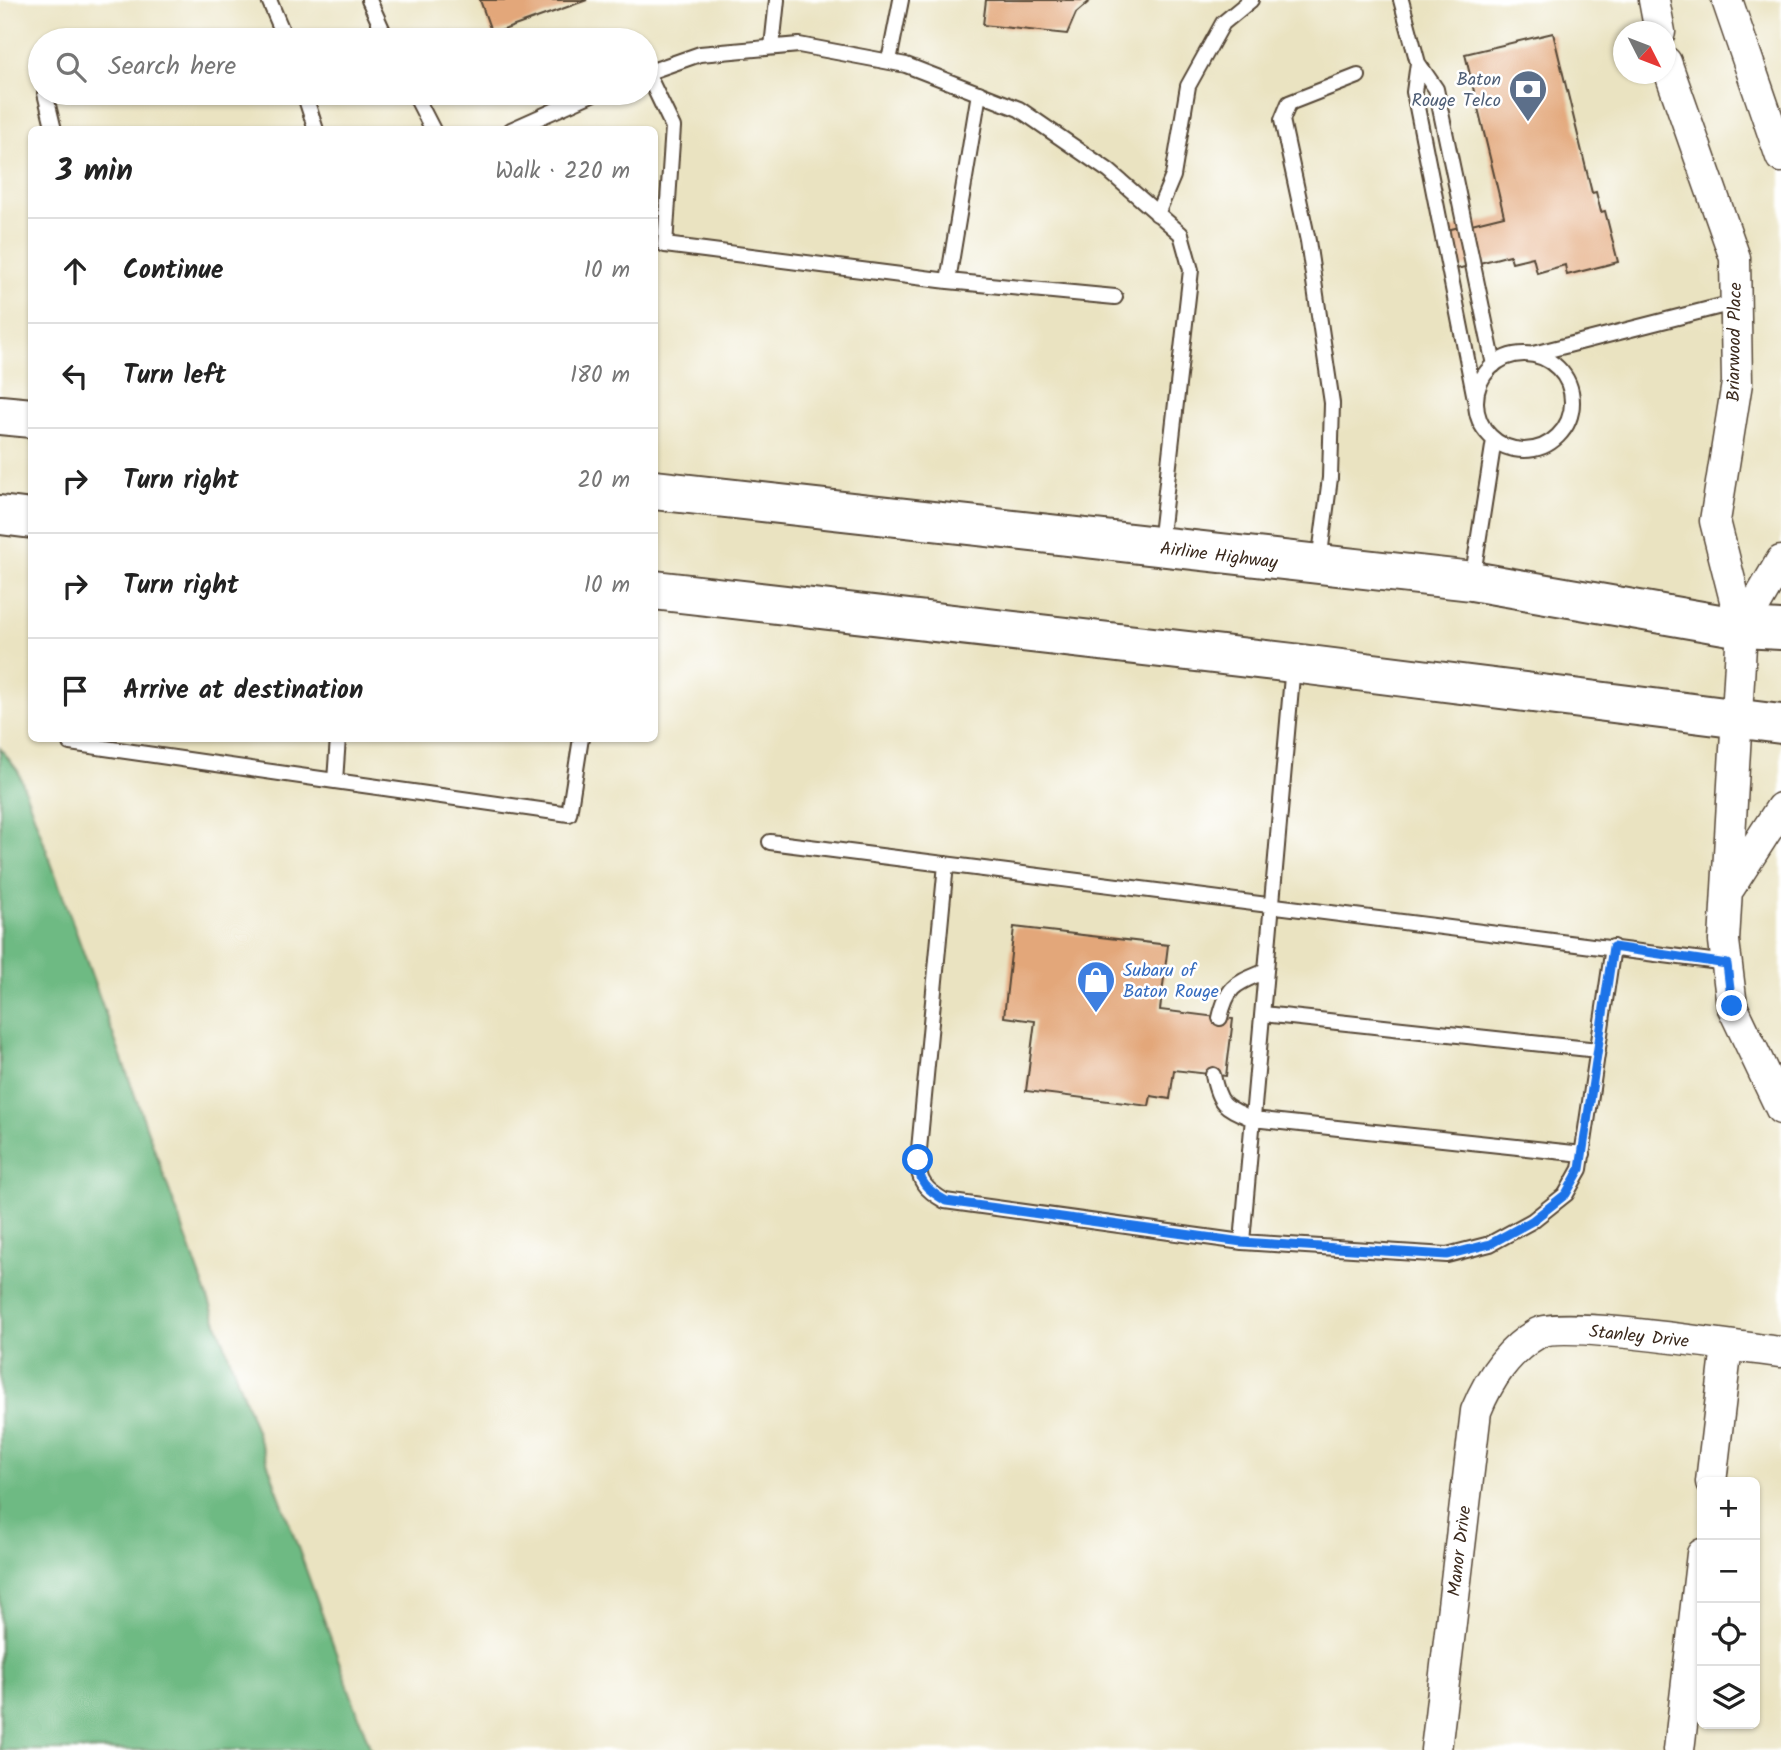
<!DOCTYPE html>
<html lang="en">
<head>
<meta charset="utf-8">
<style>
	:root { --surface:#fff; --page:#f6f6f6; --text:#222; --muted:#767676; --line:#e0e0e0 }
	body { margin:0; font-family:Kalam,sans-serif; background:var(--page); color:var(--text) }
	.controls { position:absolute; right:21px; bottom:21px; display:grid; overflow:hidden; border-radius:10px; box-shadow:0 2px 5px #0004 }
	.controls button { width:63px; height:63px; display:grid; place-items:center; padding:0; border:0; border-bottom:2px solid var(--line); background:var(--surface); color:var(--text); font:35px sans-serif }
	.compass { position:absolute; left:1613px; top:21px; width:63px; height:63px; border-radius:50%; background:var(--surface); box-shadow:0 2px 5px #0004; rotate:132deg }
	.stop { position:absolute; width:21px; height:21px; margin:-16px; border:5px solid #1a73e8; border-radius:50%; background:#fff }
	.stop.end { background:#1a73e8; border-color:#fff; box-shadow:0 2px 7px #0008 }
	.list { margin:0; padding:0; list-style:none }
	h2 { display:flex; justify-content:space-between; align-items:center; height:91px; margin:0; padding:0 28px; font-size:30px }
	h2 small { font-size:23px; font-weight:400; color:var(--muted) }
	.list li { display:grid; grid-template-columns:46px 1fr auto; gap:21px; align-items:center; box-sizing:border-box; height:105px; padding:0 28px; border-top:2px solid var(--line) }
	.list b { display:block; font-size:26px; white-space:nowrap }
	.list em { font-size:23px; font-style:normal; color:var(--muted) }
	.icon { flex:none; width:38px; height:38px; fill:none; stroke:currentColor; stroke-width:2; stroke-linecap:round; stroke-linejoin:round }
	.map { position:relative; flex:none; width:1781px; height:1750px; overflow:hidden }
	.search { position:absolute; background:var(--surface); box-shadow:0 2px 5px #0004; left:28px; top:28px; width:630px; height:77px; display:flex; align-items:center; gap:18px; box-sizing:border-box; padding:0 24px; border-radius:38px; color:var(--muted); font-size:26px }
	.panel { position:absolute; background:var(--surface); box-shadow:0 2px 5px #0004; left:28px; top:126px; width:630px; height:616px; border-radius:10px }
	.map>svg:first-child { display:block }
	.forest { fill:#6eba83; stroke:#547250; stroke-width:2 }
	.building { fill:#e3a77a }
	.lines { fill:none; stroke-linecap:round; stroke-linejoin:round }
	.service-casing { stroke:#554636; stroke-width:18 }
	.minor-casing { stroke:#554636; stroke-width:33 }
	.trunk-casing { stroke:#554636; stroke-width:42 }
	.service { stroke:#fff; stroke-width:14 }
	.minor { stroke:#fff; stroke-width:30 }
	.trunk { stroke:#fff; stroke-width:38 }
	.route { stroke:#1a73e8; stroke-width:9 }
	.labels { text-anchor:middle; stroke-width:5; stroke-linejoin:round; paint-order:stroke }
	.service-label { font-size:18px; fill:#4e5e75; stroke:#fff; text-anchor:end }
	.street-label { font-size:18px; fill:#3b2a1e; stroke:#fff }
	.shop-label { font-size:18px; fill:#366cbe; stroke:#fff; text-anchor:start }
</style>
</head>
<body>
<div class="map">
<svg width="1781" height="1750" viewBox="0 0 1781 1750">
	<rect width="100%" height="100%" fill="#fff"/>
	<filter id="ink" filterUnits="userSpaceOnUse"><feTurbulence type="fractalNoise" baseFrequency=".0143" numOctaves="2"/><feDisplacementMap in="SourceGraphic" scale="14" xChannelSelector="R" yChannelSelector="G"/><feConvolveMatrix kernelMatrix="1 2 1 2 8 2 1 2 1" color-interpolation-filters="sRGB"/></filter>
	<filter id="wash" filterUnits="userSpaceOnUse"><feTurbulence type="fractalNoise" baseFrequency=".00686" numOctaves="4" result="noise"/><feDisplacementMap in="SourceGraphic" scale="28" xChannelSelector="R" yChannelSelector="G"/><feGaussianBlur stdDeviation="1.57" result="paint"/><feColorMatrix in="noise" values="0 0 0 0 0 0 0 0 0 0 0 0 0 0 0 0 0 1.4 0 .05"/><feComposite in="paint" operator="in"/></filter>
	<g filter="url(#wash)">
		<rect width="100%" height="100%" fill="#eae3c1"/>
		<path class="forest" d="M0,748L18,771L371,1750H0Z"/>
		<g id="blocks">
			<path class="building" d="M480,0H587L492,34Z
				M986,0H1091L1076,13L1067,34L983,25Z
				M1553,33L1592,193L1596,192L1601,212L1605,211L1618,262L1567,275L1565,265L1537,273L1533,257L1512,262L1510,255L1457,269L1447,230L1504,216L1465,54Z
				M1014,927L1168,945L1160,1010L1233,1019L1226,1076L1174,1070L1170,1099L1151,1096L1149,1106L1026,1091L1035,1021L1004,1017Z"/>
		</g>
	</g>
	<g filter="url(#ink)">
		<use href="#blocks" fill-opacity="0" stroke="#554636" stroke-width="2"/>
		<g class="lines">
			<defs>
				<path id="service" d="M269,0L286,40
					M369,0L387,40
					M1401,0L1418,63L1414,92L1476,404
					M772,47L777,0
					M889,61L901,0
					M1418,63L1436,89L1494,365
					M646,73L700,54L799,45L906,65L1019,109L1109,171L1181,234L1191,270L1160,544
					M647,73L673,127L665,245L948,281L979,93
					M45,93L54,130
					M304,93L316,130
					M414,93L433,130
					M511,130L594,93
					M1157,214L1173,176L1188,86L1223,23L1251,0
					M948,281L1115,297
					M1476 402a48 48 0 1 1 96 0a48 48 0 1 1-96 0Z
					M1533,354L1737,302
					M1319,562L1330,478L1332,403L1308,241L1282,120L1289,103L1358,76
					M1472,581L1494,440
					M69,738L70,743L335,781
					M338,738L335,781L569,814L581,738
					M770,842L1727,963
					M946,864L918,1160C918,1182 926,1190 945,1201L1242,1242L1447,1255L1490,1244L1532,1221L1566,1194L1580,1169L1613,947
					M1263,1014L1598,1050
					M1220,1018C1228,984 1236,984 1266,971
					M1213,1075C1219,1106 1225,1107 1253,1119L1583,1154
					M1242,1242L1293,665"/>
				<path id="minor" d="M1654,0L1660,32
					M1727,0L1781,157
					M1666,62L1735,258L1737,383L1715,521L1742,628L1724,941L1732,1006L1781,1109
					M1742,628L1781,561
					M1730,887L1781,808
					M1711,1482L1727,1346
					M1436,1750L1476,1411C1489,1379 1507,1351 1538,1333C1564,1319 1741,1348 1781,1352
					M1679,1750L1702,1554"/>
				<path id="trunk" d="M0,415L32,418
					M654,490L1472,581L1742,628L1781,630
					M0,515L32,519
					M654,590L1293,663L1781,724"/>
			</defs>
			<use href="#service" class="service-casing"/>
			<use href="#minor" class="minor-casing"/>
			<use href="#trunk" class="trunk-casing"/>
			<use href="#service" class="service"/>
			<use href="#minor" class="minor"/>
			<use href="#trunk" class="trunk"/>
		</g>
	</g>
	<g class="lines" filter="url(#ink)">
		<path class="route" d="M918,1160C918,1182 927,1190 946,1201L1242,1242L1447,1255L1490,1244L1532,1221L1566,1194L1580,1169L1613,947L1727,964L1732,1006"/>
	</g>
	<defs>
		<symbol id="bank-pin" viewBox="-11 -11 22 30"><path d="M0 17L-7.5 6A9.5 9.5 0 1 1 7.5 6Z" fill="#5c6f8a" stroke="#fff"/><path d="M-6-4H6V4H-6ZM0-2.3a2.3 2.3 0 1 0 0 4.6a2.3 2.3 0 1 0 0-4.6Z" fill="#fff"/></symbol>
		<symbol id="shop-pin" viewBox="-11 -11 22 30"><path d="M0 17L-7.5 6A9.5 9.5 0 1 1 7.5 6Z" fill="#3f7fe0" stroke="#fff"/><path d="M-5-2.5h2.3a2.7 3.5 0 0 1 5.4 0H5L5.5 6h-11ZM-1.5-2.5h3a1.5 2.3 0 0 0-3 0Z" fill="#fff"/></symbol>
	</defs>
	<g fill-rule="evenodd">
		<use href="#bank-pin" x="1506" y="67" width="44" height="60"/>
		<use href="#shop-pin" x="1074" y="958" width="44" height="60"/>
	</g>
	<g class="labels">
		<g class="service-label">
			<text x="1501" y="85">Baton<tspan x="1501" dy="21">Rouge Telco</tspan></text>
		</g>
		<g class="street-label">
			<text transform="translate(1734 342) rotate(-89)" y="6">Briarwood Place</text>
			<text transform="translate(1219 555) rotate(7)" y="6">Airline Highway</text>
			<text transform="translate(1639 1336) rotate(6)" y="6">Stanley Drive</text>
			<text transform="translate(1459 1551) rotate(-83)" y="6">Manor Drive</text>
		</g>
		<g class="shop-label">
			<text x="1123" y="976">Subaru of<tspan x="1123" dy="21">Baton Rouge</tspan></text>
		</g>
	</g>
</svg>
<div class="controls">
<button>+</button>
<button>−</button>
<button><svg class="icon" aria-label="locate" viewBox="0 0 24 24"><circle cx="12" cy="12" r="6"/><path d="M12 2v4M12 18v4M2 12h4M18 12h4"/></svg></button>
<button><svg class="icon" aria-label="layers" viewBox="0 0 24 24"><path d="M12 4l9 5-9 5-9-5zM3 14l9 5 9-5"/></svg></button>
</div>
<svg class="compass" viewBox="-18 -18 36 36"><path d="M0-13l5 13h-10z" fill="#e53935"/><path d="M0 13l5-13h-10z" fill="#767676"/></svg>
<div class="stop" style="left:918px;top:1160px"></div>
<div class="stop end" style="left:1732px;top:1006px"></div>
<div class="search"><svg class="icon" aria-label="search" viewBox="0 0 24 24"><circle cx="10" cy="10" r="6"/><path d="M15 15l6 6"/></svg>Search here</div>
<section class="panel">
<h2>3 min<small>Walk · 220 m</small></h2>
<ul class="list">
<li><svg class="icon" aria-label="ahead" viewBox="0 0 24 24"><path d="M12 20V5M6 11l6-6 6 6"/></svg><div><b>Continue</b></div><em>10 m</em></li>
<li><svg class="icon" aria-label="left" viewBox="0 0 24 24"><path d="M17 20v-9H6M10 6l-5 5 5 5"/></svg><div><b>Turn left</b></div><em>180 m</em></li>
<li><svg class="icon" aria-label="right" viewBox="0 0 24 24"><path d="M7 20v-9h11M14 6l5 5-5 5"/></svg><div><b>Turn right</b></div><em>20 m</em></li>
<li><svg class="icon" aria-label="right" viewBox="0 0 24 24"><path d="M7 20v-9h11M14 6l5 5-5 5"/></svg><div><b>Turn right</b></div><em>10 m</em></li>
<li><svg class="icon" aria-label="arrive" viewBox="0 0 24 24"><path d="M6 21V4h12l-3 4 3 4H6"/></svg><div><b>Arrive at destination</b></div></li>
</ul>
</section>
</div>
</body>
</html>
